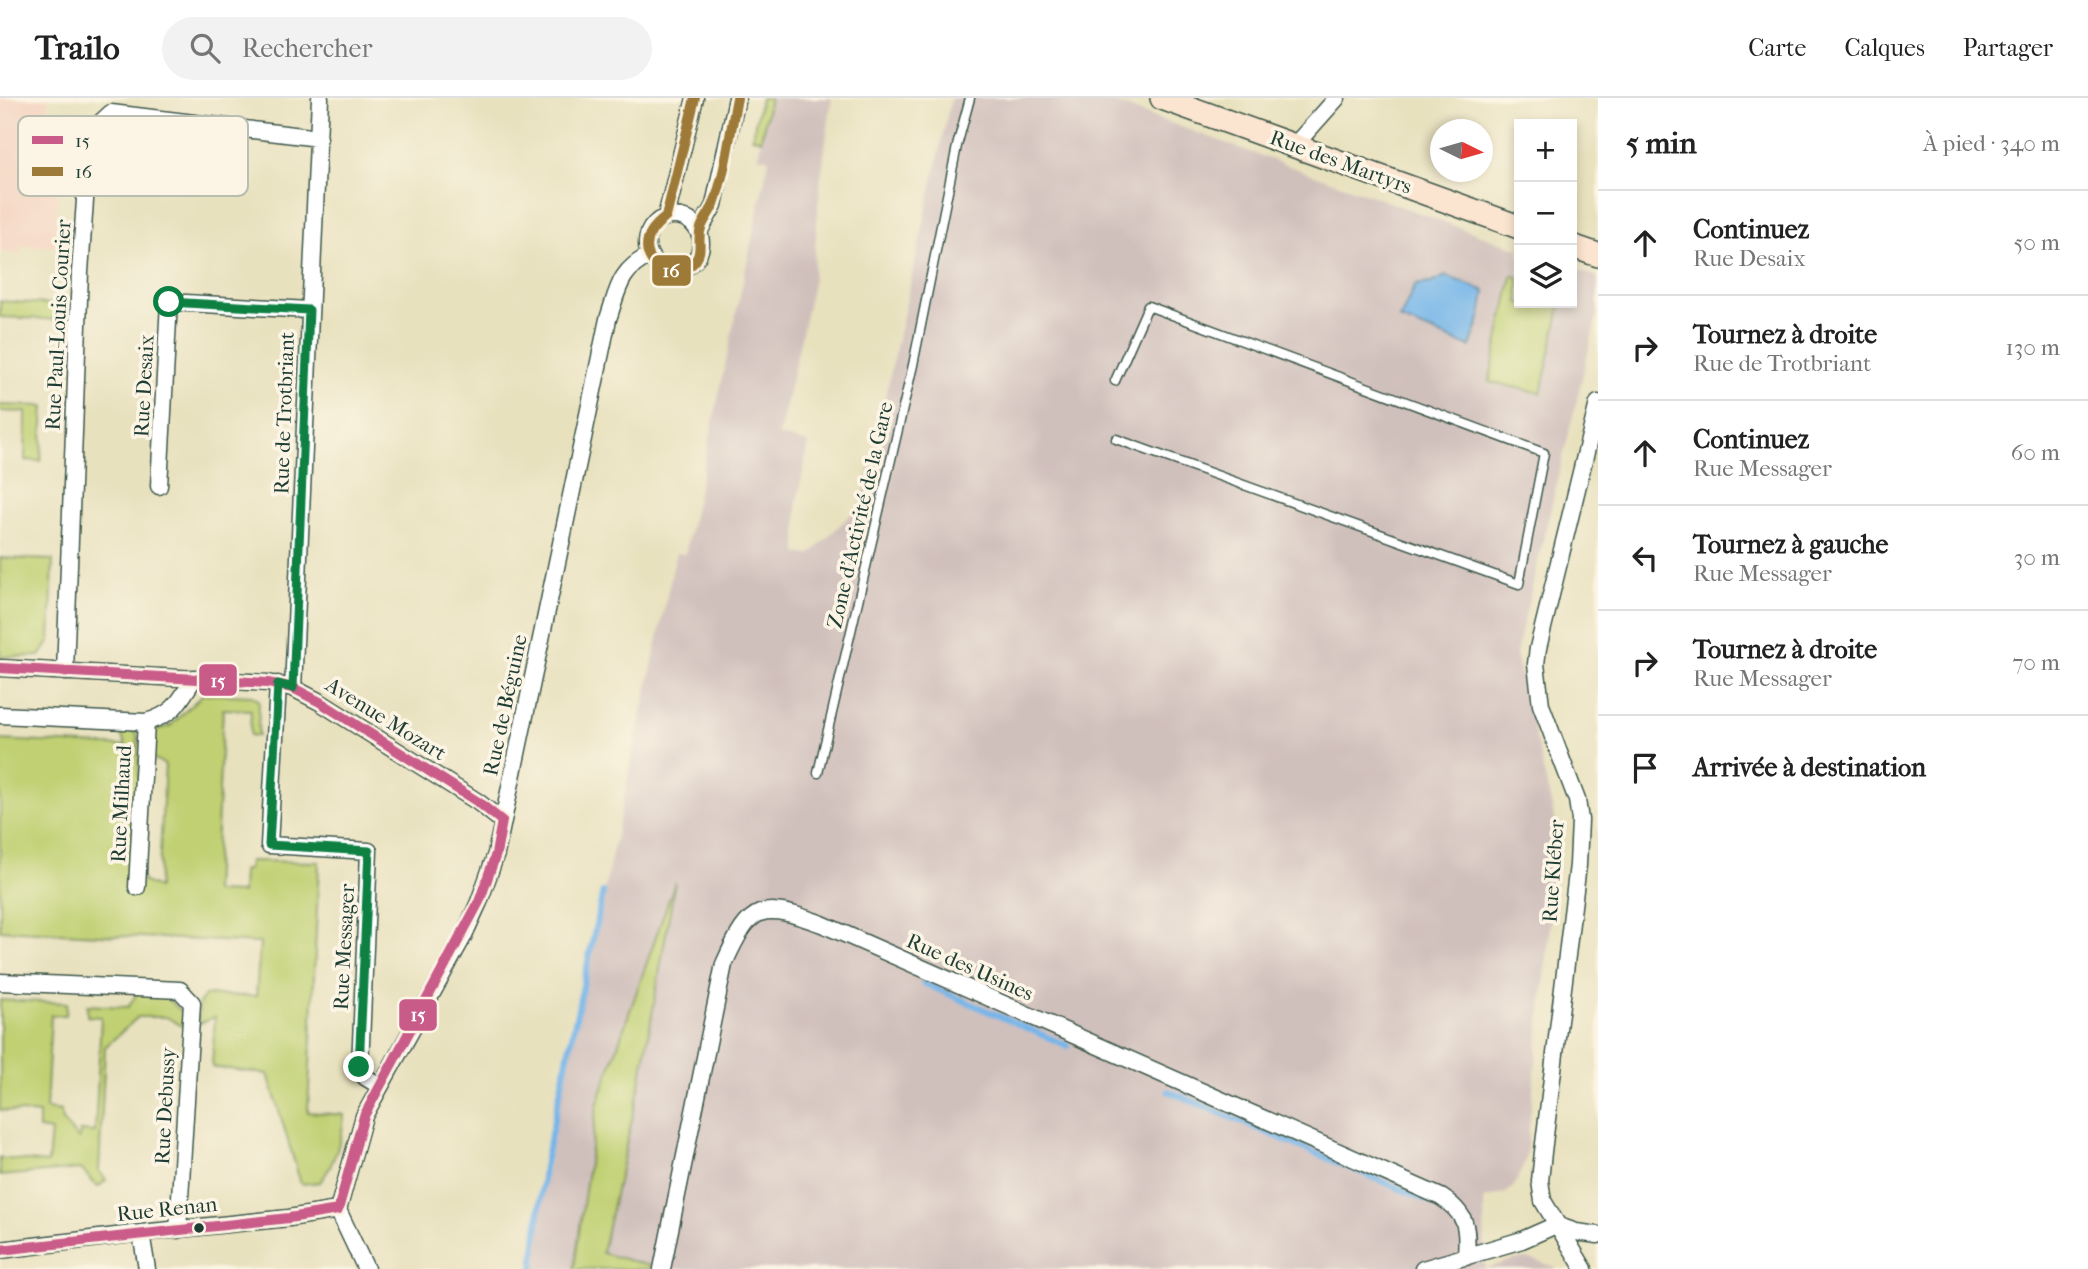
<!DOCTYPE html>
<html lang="fr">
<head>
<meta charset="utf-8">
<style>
	:root { --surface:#fff; --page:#f2f2f2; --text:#222; --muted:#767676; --line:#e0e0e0 }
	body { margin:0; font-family:"IM FELL French Canon",serif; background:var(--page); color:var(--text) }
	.controls { position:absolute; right:21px; top:21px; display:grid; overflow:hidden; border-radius:0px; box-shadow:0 4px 10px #0003 }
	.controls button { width:63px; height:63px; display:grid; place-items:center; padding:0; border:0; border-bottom:2px solid var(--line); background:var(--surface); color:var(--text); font:35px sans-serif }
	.compass { position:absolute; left:1430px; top:21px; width:63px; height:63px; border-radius:50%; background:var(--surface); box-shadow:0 4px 10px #0003; rotate:95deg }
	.stop { position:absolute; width:21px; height:21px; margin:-16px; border:5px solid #0b8043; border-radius:50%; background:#fff }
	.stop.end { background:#0b8043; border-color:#fff; box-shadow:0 2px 7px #0008 }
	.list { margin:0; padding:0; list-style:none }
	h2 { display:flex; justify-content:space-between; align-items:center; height:91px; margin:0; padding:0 28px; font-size:30px }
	h2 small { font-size:23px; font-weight:400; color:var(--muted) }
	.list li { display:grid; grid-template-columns:46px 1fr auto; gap:21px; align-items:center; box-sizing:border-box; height:105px; padding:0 28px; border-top:2px solid var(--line) }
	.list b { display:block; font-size:26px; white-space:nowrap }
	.list p { margin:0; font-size:23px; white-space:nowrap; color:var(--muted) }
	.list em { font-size:23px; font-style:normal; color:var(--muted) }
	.icon { flex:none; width:38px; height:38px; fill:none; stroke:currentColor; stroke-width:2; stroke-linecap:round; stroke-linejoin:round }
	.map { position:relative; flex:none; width:1598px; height:1171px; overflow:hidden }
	header { display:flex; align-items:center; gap:42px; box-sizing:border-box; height:98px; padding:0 35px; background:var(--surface); border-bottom:2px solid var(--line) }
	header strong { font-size:33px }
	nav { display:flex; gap:38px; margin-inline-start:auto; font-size:24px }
	.search { width:490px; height:63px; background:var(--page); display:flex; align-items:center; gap:18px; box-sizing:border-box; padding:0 24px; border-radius:38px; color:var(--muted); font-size:26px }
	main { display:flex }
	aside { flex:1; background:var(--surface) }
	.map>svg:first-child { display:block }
	.built { fill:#f4d3c0 }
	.industrial { fill:#d0c0bc }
	.green { fill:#c0d072; stroke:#708653; stroke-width:2 }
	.water { fill:#74b5e9; stroke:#4a798e; stroke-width:2 }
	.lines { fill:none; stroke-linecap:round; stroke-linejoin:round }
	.stream { stroke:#74b5e9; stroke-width:6 }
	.service-casing { stroke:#3d5649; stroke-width:11 }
	.minor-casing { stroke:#3d5649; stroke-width:19 }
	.secondary-casing { stroke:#3d5649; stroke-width:26 }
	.service { stroke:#fff; stroke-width:8 }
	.minor { stroke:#fff; stroke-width:16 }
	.secondary { stroke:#fce5d0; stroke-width:23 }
	.bus-1-casing { stroke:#fcf5e5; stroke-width:16 }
	.bus-2-casing { stroke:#fcf5e5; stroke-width:16 }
	.bus-1 { stroke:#c95b89; stroke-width:10 }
	.bus-2 { stroke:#9e7a38; stroke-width:10 }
	.route { stroke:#0b8043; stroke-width:9 }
	.bus-dot { fill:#1f3d34; stroke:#fcf5e5; stroke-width:2.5 }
	.labels { text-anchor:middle; stroke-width:7; stroke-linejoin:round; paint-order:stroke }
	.street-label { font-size:21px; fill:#1f3d34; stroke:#fcf5e5 }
	.key { fill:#fcf5e5; stroke:#babeb0; stroke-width:2 }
	.key-label { font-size:19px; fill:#1f3d34 }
	.line-badge { stroke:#fcf5e5; stroke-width:2.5 }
	.badge-label { font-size:19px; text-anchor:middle; font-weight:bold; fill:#fff }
</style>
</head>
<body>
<header>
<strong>Trailo</strong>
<div class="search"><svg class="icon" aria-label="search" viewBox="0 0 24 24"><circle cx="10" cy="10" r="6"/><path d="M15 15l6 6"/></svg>Rechercher</div>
<nav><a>Carte</a><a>Calques</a><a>Partager</a></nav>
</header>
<main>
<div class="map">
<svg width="1598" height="1171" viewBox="0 0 1598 1171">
	<rect width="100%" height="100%" fill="#fcf5e5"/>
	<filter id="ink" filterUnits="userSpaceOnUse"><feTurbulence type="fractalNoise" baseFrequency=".0143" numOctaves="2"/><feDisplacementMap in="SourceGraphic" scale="14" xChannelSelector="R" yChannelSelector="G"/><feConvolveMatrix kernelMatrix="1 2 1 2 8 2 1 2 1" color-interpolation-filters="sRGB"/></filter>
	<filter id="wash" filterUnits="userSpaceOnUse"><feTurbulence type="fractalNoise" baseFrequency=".00686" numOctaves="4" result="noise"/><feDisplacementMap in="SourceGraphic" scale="28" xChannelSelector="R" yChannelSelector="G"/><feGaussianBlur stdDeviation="1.57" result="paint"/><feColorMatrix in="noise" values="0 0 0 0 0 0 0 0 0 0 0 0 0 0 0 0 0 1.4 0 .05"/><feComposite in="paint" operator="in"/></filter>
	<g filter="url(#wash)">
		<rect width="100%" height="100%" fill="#e8e1be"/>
		<path class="built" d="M0,0H48L47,25L62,26L54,149L21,147L20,156L0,154Z"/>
		<path class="industrial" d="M770,0H832L820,86L812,190L779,338L809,345L797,403V455L810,457L862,405L951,0H1101L1519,151V205H1572V170L1598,179V213L1516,556L1559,739L1526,1061L1514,1088L1506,1095L1484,1101L1485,1171L1515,1161H1528L1542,1164L1557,1171H650L649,1168L602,1156L640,986L674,789L597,1007L574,1171H536L544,1090L559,1005L676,455L685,456L769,61L758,58Z"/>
		<path class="green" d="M761,0H770L761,42L752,39Z
			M1512,178L1519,179V205H1561L1541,295L1489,284Z
			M0,203L64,207V222L0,219Z
			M0,307L44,308L41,363L25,362L26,314L0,313Z
			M0,460L53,462L50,543L40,558L0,559Z
			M203,596L253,598L259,603L258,638L250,637L251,612L223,611L214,794L242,795L243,772H248L249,763L319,764L308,1014L344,1017C343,1037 334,1068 320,1084L301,1086L268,976L212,969L215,919L198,926L199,906L205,897L256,898L260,845L0,832V642L126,648L119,631L133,632L138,638L142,783L158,790L165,667L148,657L153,633L170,628Z
			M675,784L640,986L602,1155L650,1168L649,1171H574L597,1007Z
			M138,894L161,895L184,916L182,928L166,919H138L105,949L99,1073L106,1082L98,1089L81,1071L0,1078V1060L48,1065L51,1033L39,1031V1016L0,1012V902L67,905L66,917H51L46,1011L61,1013L62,1023L79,1041L80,1033L95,1034L101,919L87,918V907L128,909Z"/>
		<path class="water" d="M1446,178L1485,193L1481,218L1470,249L1400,221L1415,187L1431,185Z"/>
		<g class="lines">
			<path class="stream" d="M923,885L1068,948
				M1168,993L1436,1106
				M533,1171L544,1069L603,794"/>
		</g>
	</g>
	<g filter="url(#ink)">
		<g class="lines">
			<defs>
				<path id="service" d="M1115,283L1148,208L1544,355L1519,486L1116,341
					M818,675L913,267L957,48L970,0"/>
				<path id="minor" d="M1295,47L1337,0
					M647 145a27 27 0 1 1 54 0a27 27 0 1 1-54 0Z
					M666,119L695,0
					M699,134L714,107L737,0
					M159,388L169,204L309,212
					M0,570L268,585L293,590L320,604L478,704L502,723
					M65,574L80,174L89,45L98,27L111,15L319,40
					M278,586L269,747L369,753L360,969L365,979L380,988
					M293,590L320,0
					M0,617L146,624C175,616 179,604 194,580
					M137,789L146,624
					M0,884L180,892L192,905L178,1132
					M1556,1127L1576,1134L1598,1137
					M141,1135L147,1171
					M0,1152L141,1135L289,1120L338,1112
					M366,1171L338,1112L364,1018L463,839L479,804L496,756L608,221C618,192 619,172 649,158
					M662,1171L724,866C751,805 761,804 822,826L1441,1099C1467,1116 1468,1129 1466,1159
					M1423,1171L1522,1142L1556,1127
					M1584,1171L1543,1103L1540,1083L1543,1054L1578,767L1580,722L1577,702L1541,607L1536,566L1538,550L1598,305"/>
				<path id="secondary" d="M1162,0L1519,129
					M1572,148L1598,157"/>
			</defs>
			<use href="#service" class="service-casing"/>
			<use href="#minor" class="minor-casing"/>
			<use href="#secondary" class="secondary-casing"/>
			<use href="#service" class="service"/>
			<use href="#minor" class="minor"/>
			<use href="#secondary" class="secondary"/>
			<defs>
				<path id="bus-1" d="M0,570L268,585L293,590L320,604L478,704L502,723
					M338,1112L364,1018L479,804L496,756L502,723
					M0,1152L289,1120L338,1112"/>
				<path id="bus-2" d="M695,0L666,119C654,128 644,139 648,155C651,164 658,170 667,172C678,174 689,171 696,162C703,152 697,141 701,130C704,122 710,115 714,106C726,72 730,35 737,0"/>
			</defs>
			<use href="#bus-1" class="bus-1-casing"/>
			<use href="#bus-2" class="bus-2-casing"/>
			<use href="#bus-1" class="bus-1"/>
			<use href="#bus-2" class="bus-2"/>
		</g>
	</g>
	<g class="lines" filter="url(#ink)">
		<path class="route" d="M169,204L309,212L293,590L278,586L269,747L369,753L359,969"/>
	</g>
	<circle class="bus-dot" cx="199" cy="1130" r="6"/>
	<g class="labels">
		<g class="street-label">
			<text transform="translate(1341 64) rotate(20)" y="7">Rue des Martyrs</text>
			<text transform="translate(58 227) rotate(-87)" y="7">Rue Paul-Louis Courier</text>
			<text transform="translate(144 288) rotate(-87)" y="7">Rue Desaix</text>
			<text transform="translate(284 315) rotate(-88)" y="7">Rue de Trotbriant</text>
			<text transform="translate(860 417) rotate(-77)" y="7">Zone d’Activité de la Gare</text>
			<text transform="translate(505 607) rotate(-78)" y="7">Rue de Béguine</text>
			<text transform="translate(386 621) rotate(32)" y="7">Avenue Mozart</text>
			<text transform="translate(121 706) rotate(-87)" y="7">Rue Milhaud</text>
			<text transform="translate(1553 773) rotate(-86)" y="7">Rue Kléber</text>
			<text transform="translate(344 849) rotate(-87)" y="7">Rue Messager</text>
			<text transform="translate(970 869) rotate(24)" y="7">Rue des Usines</text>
			<text transform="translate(165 1008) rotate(-87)" y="7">Rue Debussy</text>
			<text transform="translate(167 1111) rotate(-6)" y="7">Rue Renan</text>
		</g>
	</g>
	<rect x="18" y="18" width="230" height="80" rx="10" class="key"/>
	<rect x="32" y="38" width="31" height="8" fill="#c95b89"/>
	<rect x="32" y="69" width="31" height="9" fill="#9e7a38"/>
	<g class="key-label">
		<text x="75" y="49">15</text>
		<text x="75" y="80">16</text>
	</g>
	<g class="line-badge">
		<rect x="651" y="156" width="41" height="33" rx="7" fill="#9e7a38"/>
		<rect x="198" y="565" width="40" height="34" rx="7" fill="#c95b89"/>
		<rect x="398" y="900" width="40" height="34" rx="7" fill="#c95b89"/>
	</g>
	<g class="badge-label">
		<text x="671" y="179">16</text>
		<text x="218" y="589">15</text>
		<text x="418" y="923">15</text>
	</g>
</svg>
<div class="controls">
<button>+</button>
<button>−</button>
<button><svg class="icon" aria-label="layers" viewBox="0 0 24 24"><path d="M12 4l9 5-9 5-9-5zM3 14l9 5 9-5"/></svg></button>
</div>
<svg class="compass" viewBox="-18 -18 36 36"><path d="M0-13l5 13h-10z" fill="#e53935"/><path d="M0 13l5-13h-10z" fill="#767676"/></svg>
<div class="stop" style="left:169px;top:204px"></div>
<div class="stop end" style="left:359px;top:969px"></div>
</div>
<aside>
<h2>5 min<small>À pied · 340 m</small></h2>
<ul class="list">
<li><svg class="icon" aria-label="ahead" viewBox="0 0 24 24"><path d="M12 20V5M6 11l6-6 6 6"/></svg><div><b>Continuez</b><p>Rue Desaix</p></div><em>50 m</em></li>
<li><svg class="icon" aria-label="right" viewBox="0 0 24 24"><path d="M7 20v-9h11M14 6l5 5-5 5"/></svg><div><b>Tournez à droite</b><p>Rue de Trotbriant</p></div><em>130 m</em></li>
<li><svg class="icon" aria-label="ahead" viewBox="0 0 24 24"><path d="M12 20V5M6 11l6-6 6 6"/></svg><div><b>Continuez</b><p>Rue Messager</p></div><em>60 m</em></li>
<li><svg class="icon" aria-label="left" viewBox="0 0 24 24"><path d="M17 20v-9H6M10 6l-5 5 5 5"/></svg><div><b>Tournez à gauche</b><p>Rue Messager</p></div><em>30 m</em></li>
<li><svg class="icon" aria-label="right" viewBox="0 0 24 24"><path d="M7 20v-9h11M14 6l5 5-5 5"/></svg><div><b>Tournez à droite</b><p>Rue Messager</p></div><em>70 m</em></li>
<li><svg class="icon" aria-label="arrive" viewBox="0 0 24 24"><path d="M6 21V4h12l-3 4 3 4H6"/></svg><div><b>Arrivée à destination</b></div></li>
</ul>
</aside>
</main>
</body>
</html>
